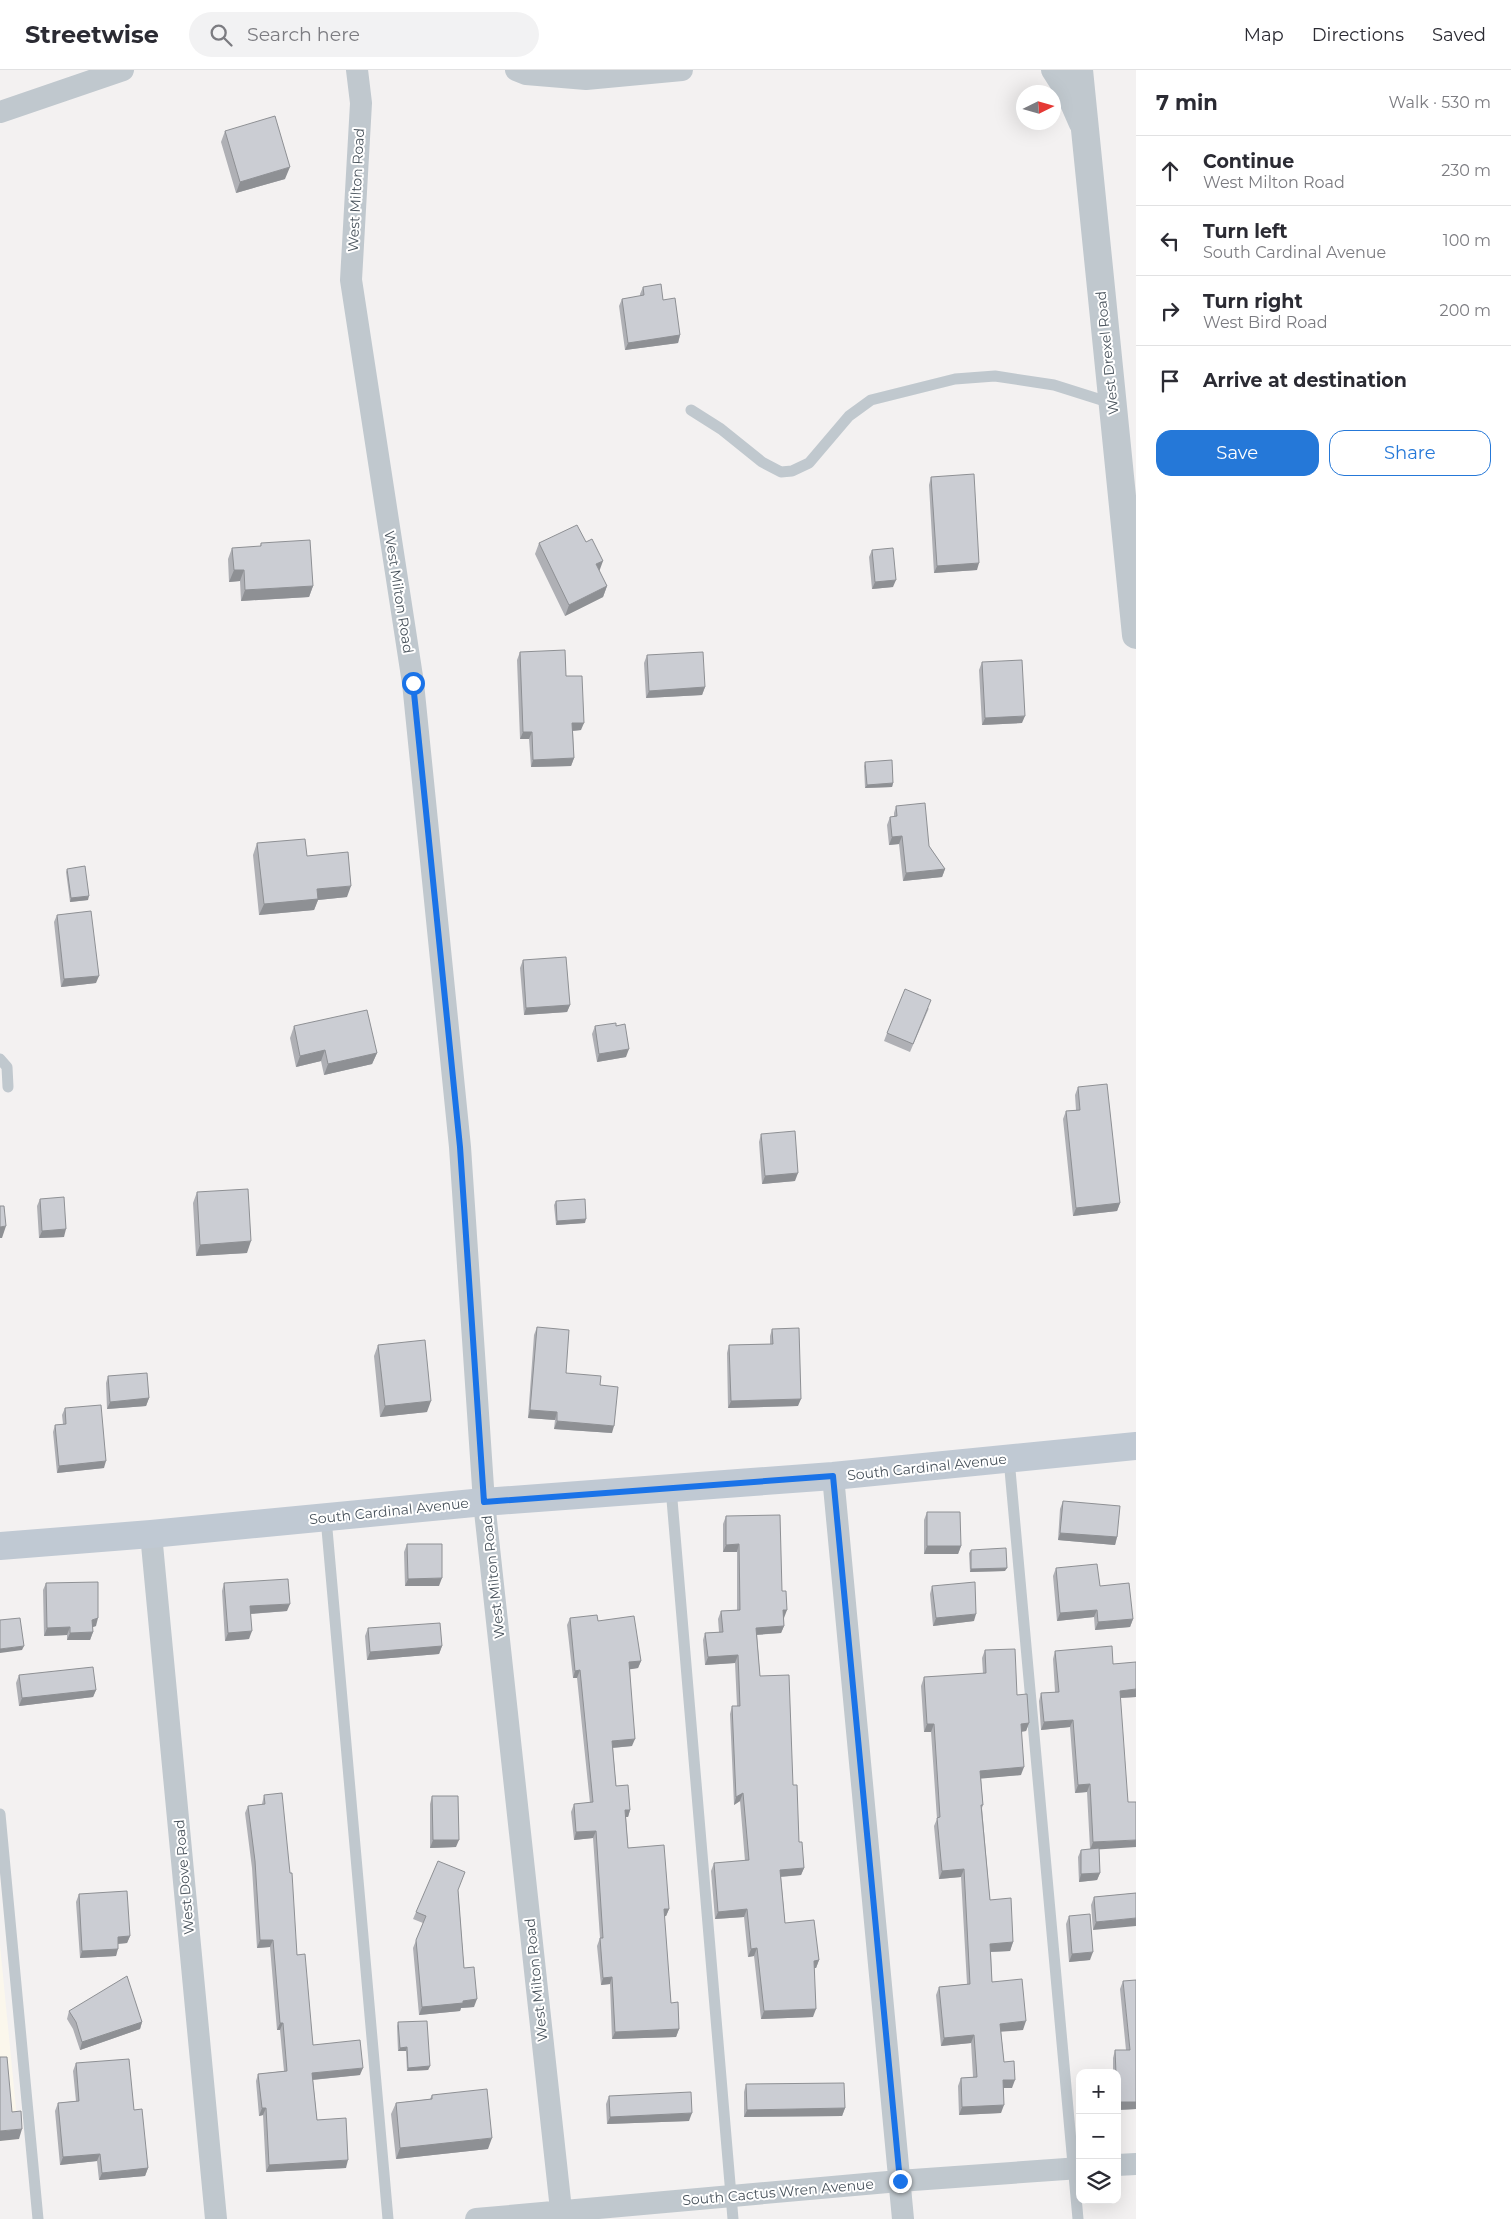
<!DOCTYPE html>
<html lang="en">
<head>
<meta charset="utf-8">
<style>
	:root { --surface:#fff; --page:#f2f2f3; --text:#2b2b33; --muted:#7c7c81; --line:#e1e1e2; --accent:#2578d8 }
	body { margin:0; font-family:Montserrat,sans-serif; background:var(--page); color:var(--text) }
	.controls { position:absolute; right:15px; bottom:15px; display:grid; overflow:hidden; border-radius:10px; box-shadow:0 5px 20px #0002 }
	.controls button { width:45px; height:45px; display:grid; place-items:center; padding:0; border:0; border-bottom:1px solid var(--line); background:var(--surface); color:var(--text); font:25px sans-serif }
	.compass { position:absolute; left:1016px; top:15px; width:45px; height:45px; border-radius:50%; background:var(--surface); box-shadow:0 5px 20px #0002; rotate:85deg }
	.stop { position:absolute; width:15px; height:15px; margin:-11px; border:4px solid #1a73e8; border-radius:50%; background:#fff }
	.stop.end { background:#1a73e8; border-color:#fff; box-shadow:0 1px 5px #0008 }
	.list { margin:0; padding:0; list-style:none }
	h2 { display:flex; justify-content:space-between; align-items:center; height:65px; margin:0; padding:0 20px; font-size:21px }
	h2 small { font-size:16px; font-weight:400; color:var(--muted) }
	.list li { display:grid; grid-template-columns:32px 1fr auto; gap:15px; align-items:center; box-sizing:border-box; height:70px; padding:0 20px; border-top:1px solid var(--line) }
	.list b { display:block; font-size:19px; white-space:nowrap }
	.list p { margin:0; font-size:16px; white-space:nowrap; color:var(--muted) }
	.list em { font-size:16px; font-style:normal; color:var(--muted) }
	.actions { display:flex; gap:10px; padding:15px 20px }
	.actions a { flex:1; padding:11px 0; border:1px solid var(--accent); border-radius:15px; text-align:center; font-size:18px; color:var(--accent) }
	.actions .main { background:var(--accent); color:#fff }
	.icon { flex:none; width:28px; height:28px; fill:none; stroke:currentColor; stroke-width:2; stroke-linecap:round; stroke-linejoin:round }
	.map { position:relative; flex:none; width:1136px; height:2149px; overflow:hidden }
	header { display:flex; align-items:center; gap:30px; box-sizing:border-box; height:70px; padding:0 25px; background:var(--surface); border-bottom:1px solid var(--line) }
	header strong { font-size:24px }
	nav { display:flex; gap:28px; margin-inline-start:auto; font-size:18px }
	.search { width:350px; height:45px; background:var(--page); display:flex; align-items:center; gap:12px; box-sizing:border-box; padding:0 18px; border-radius:28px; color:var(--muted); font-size:19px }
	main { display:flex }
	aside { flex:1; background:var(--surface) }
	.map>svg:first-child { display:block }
	.commercial { fill:#fbf7ec }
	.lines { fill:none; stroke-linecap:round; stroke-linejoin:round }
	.service { stroke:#c0c8ce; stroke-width:11 }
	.minor { stroke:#c0c8ce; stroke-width:22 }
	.tertiary { stroke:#c0c8ce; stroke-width:28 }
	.secondary { stroke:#c0c9d3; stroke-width:28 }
	.wall { fill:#afb0b5 }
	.shaded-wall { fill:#8e9094 }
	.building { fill:#cbcdd3; stroke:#8e9094 }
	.route { stroke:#1a73e8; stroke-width:6 }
	.labels { text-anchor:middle; stroke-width:4; stroke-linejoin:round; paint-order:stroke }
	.street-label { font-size:14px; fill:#4a545d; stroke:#fff }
</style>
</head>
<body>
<header>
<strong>Streetwise</strong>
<div class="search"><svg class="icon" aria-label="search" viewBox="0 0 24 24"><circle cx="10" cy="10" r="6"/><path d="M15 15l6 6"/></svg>Search here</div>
<nav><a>Map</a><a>Directions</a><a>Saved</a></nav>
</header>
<main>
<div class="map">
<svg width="1136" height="2149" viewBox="0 0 1136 2149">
	<rect width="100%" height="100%" fill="#f3f1f1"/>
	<path class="commercial" d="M0,1875L19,2069L0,2071Z"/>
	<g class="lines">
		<path class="service" d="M691,340L721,359L762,392L781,402L792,401L809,393L849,346L871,330L955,309L995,306L1054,315L1111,333
			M0,989L7,997L8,1017
			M1009,1389L1078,2149
			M671,1418L733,2149
			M326,1448L388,2149
			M0,1744L38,2149"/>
		<path class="minor" d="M357,0L361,33L351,210L413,613L460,1077L484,1432L562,2149
			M516,0L526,4L586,9L682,0
			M1052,0L1066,22L1080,54
			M0,42L123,0
			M833,1406L903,2149
			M151,1464L216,2149
			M1117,2095L1136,2094
			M476,2149L899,2111L1080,2098"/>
		<path class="tertiary" d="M1079,0L1136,565"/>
		<path class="secondary" d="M0,1476L151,1464L484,1432L833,1406L1136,1376"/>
	</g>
	<path class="wall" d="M225,61L285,109L236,123L221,72Z
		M643,217L663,230L680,265L678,273L625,280L619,236L622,229L640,226V224Z
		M931,407L977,500L934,503L929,415Z
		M261,473L313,516L309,527L241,531L240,511L229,512L228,489L232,478L260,477Z
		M539,473L599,501L607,516L603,527L565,546L535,484Z
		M872,480L893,517L872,519L869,487Z
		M520,582L566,606L581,660L573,661L574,688L571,696L531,697L529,669H520L517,590Z
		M647,585L705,617L702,625L646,628L644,593Z
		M982,592L1022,653L982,655L979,600Z
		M865,692L893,713L892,717L865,718L864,696Z
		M896,736L929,776L945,799L942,807L903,811L899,774L889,775L887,755L890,747H894V743Z
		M257,773L307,786L347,827L318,830L314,840L259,845L253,785Z
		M67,799L88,830L70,832L66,802Z
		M57,845L96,913L61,917L54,852Z
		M523,890L570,935L567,942L524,945L520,898Z
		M929,938L910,982L884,971L887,963Z
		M294,956L377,983L372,994L324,1005L321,991L296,997L290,968Z
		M595,956H616L626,987L597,992L592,964Z
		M1078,1017L1120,1133L1117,1141L1073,1146L1063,1049L1066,1041L1076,1040L1075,1025Z
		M761,1064L795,1111L762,1114L759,1072Z
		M197,1122L247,1183L196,1186L193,1133Z
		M40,1129L64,1167L39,1168L37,1136Z
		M556,1131L585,1153L556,1155L554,1135Z
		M537,1257L566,1303L612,1363L554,1359L555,1350L528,1348L534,1265Z
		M772,1259L798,1336L728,1338L727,1283L729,1275L770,1274V1266Z
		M378,1275L427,1342L380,1347L374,1286Z
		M108,1306L149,1328L146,1336L107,1339L106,1313Z
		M65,1338L104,1398L57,1403L53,1362L55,1355L63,1354L62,1345Z
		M1063,1431L1117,1467L1115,1475L1058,1470L1060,1439Z
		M927,1442L961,1476L958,1484H924V1450Z
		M726,1446L782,1521L784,1556L781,1563L757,1565L760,1606L793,1715L799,1772L804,1798L801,1805L781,1807L785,1853L819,1890L816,1898H814L813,1947L761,1949L754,1886L748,1887L744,1847L715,1849L711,1801L714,1793L745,1791L740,1731L734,1735L730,1644L732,1636H737L735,1593L705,1595L703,1570L705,1563L719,1562L718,1549L721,1541L737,1540V1482H723V1454Z
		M407,1474L439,1516H405L404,1482Z
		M971,1480L1005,1501L970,1502L969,1483Z
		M1056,1498L1100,1516L1133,1549L1130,1557L1095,1560L1094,1547L1057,1551L1053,1506Z
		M46,1513L96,1556L92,1557L93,1562L90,1570H67V1565L44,1566L43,1520Z
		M224,1513L287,1541L251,1544L249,1569L225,1571L222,1521Z
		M932,1516L974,1551L933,1556L930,1524Z
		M570,1548L598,1551L641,1591L638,1598L630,1599L632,1676L613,1678L616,1716L630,1740L628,1747H626L628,1778L669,1839L666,1846H664L671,1933L679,1959L676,1967L612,1969L610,1914L601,1915L597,1876L600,1868L593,1768L574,1770L571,1742L574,1734L590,1733L577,1608H573L567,1555Z
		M368,1558L442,1576L439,1584L367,1590L365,1566Z
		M985,1580L1017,1625L1029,1653L1026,1661L1021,1662V1705L981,1708L983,1735L982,1738L990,1830L1013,1872L1010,1881L991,1882L992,1912L1023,1960L1001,1961L1004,1992L1012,2018H1004L1001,2043L959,2045L958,2016L961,2008L973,2007L971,1973L941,1976L936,1925L939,1917L967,1914L961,1807L939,1809L934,1756L937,1749L931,1662H924L921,1616L924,1607L983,1604L982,1588Z
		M1055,1581L1113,1594L1136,1627L1121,1628L1099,1779L1100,1803L1097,1810L1079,1812L1078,1787L1081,1780L1090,1779L1087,1722L1075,1723L1070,1657L1041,1660L1039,1631L1041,1623L1055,1622L1053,1589Z
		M19,1605L96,1620L93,1627L19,1636L16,1613Z
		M264,1725L297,1885L313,1975L360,2005L313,2010L317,2050L346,2098L266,2102L263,2045L259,2046L256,2011L258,2004L284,2001L280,1960H277L270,1877L257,1878L252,1798L245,1743L248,1736L262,1734Z
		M432,1726L456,1777L430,1778V1734Z
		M458,1820L464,1898L474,1937L461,1938L460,1941L419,1945L413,1878L423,1853L413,1849L416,1842Z
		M1136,1823L1093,1860L1091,1835L1094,1827Z
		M79,1824L130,1866L127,1873L118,1874L116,1886L80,1888L76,1832Z
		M1069,1846L1090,1890L1069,1892L1066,1854Z
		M1123,1911L1136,2039L1117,2040V2003H1113V1988L1115,1980H1126L1120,1919Z
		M69,1941L142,1952L140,1959L80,1980L73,1959L67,1949Z
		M398,1952L430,1996L428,2000L407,2001L406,1981H398L397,1956Z
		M76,1993L134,2040L148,2098L145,2106L99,2110L97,2091L60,2095L55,2041L58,2033L76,2031L73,2001Z
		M746,2014L845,2038L842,2046L744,2047V2022Z
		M432,2025L488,2079L396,2089L391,2044L396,2033L430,2029Z
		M609,2026L689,2051L607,2054L606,2034Z"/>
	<path class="shaded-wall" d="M290,97L285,109L236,123L240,112Z
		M680,265L678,273L625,280L628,273Z
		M603,491L599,502L596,494Z
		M979,493L977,500L934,503L937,496Z
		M234,500H244L240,511L229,512Z
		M896,510L893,517L872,519L875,512Z
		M313,516L309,527L241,531L245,520Z
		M607,516L603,527L565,546L569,535Z
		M705,617L702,625L646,628L649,621Z
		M1025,646L1022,653L982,655L985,648Z
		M572,653H584L581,660L570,661Z
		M523,662H532L529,669H520Z
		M574,688L571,696L531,697L533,690Z
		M893,713L892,717L865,718L867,715Z
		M902,766L899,774L889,775L892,767Z
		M945,799L942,807L903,811L906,803Z
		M351,816L347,827L318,830L314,840L259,845L264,834L317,819Z
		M89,826L88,830L70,832L71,828Z
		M99,906L96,913L61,917L64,909Z
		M570,935L567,942L524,945L526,938Z
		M629,979L626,987L597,992L599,984Z
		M325,980L321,991L296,997L300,986Z
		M377,983L372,994L324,1005L328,994Z
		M798,1103L795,1111L762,1114L765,1106Z
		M1120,1133L1117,1141L1073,1146L1076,1138Z
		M586,1149L585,1153L556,1155L557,1151Z
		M6,1156L2,1168H0V1157Z
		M66,1159L64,1167L39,1168L42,1161Z
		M251,1171L247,1183L196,1186L200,1175Z
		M149,1328L146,1336L107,1339L110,1332Z
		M801,1329L798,1336L728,1338L731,1331Z
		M431,1331L427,1342L380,1347L385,1336Z
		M530,1340L557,1342L555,1350L528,1348Z
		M557,1351L614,1356L612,1363L554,1359Z
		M106,1391L104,1398L57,1403L59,1396Z
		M1060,1463L1117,1467L1115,1475L1058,1470Z
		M739,1474L737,1482H723L726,1475Z
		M927,1476H961L958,1484H924Z
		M1007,1498L1005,1501L970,1502L971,1499Z
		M442,1508L439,1516H405L408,1509Z
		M290,1534L287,1541L248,1544L250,1536Z
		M783,1540H787L784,1548H780Z
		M1097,1540L1094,1547L1057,1551L1060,1543Z
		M976,1544L974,1551L933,1556L936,1548Z
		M98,1548L96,1556L90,1558L92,1550Z
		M1133,1549L1130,1557L1095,1560L1098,1552Z
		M784,1556L781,1563L753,1565L756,1558Z
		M70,1557L67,1565L44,1566L47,1558Z
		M252,1561L249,1569L225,1571L228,1563Z
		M93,1562L90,1570H67L70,1563Z
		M24,1576L22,1580L0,1583V1579Z
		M442,1576L439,1584L367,1590L370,1582Z
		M738,1585L735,1593L705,1595L708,1587Z
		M641,1591L638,1598L626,1600L629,1592Z
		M580,1600L577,1608H573L575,1601Z
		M1136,1619V1627L1118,1628L1120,1621Z
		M96,1620L93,1627L19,1636L22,1628Z
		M1073,1650L1070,1657L1041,1660L1044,1652Z
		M1029,1653L1026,1661L1018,1662L1021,1654Z
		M927,1654H934L931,1662H924Z
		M635,1669L632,1676L610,1678L612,1671Z
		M1024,1697L1021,1705L977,1709L980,1701Z
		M1090,1714L1087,1722L1075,1723L1078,1715Z
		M743,1723L740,1731L734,1735L736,1727Z
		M625,1740H630L628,1747H622Z
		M596,1761L593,1768L574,1770L576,1762Z
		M433,1770H459L456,1777L430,1778Z
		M1136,1770V1777L1090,1780L1093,1772Z
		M804,1798L801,1805L777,1807L780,1800Z
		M964,1799L961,1807L939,1809L942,1801Z
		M1100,1803L1097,1810L1079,1812L1081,1804Z
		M664,1839H669L666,1846L661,1847Z
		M747,1839L744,1847L715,1849L718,1842Z
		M1136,1848V1856L1093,1860L1096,1852Z
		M130,1866L127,1873L115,1874L118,1867Z
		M260,1870H273L270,1877L257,1878Z
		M1013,1872L1010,1881L987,1882L990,1874Z
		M757,1878L754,1886L748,1887L751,1879Z
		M118,1879L116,1886L80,1888L82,1881Z
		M1093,1882L1090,1890L1069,1892L1072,1884Z
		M819,1890L816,1898H811L814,1891Z
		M612,1907L610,1914L601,1915L603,1908Z
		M477,1929L474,1937L461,1938L460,1941L419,1945L422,1937Z
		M816,1939L813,1947L761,1949L764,1941Z
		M1026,1951L1023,1960L997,1962L1000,1954Z
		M142,1952L140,1959L80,1980L82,1972Z
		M280,1953H283L280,1960H277Z
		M679,1959L676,1967L612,1969L615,1962Z
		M974,1965L971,1973L941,1976L944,1968Z
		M407,1977L406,1981H398L400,1978Z
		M430,1996L428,2000L407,2001L408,1998Z
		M363,1998L360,2005L310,2010L312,2003Z
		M1003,2010H1015L1012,2018H1000Z
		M1117,2032H1136V2039L1117,2040Z
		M1004,2035L1001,2043L959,2045L962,2037Z
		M262,2038H266L263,2045L259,2046Z
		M845,2038L842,2046L744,2047L747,2040Z
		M692,2043L689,2051L607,2054L610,2047Z
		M22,2059L19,2069L0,2071V2061Z
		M492,2068L488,2079L396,2089L400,2078Z
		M100,2084L97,2091L60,2095L63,2087Z
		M348,2090L346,2098L266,2102L269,2095Z
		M148,2098L145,2106L99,2110L102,2103Z"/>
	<path class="building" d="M275,46L290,97L240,112L225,61Z
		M661,214L663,230L675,228L680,265L628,273L622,229L644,225L643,217Z
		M974,404L979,493L937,496L931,407Z
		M577,455L586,472L592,469L603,491L596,494L607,516L569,535L539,473Z
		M310,470L313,516L245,520L244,500H234L232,478L261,476V473Z
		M893,478L896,510L875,512L872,480Z
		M565,580L566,606H582L584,653H572L574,688L533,690L532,662H523L520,582Z
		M703,582L705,617L649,621L647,585Z
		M1022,590L1025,646L985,648L982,592Z
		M892,690L893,713L867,715L865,692Z
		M925,733L929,776L945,799L906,803L902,766L892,767L890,747L897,746L896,736Z
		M305,769L307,786L348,782L351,816L317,819L318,829L264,834L257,773Z
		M85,796L89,826L71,828L67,799Z
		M91,841L99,906L64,909L57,845Z
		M566,887L570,935L526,938L523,890Z
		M905,919L931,930L913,974L887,963Z
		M367,940L377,983L328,994L325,980L300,986L294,956Z
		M616,953V956L625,954L629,979L599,984L595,956Z
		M1107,1014L1120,1133L1076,1138L1066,1041L1080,1040L1078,1017Z
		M795,1061L798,1103L765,1106L761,1064Z
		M248,1119L251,1171L200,1175L197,1122Z
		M64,1127L66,1159L42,1161L40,1129Z
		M585,1129L586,1149L557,1151L556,1131Z
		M0,1136H4L6,1156L0,1157Z
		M537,1257L569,1260L566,1303L601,1306L600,1315L618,1317L614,1356L557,1351V1342L530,1340Z
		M799,1258L801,1329L731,1331L729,1275L773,1274L772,1259Z
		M425,1270L431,1331L385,1336L378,1275Z
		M147,1303L149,1328L110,1332L108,1306Z
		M101,1335L106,1391L59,1396L55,1355L66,1354L65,1338Z
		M1063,1431L1120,1436L1117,1467L1060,1463Z
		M927,1442H960L961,1476H927Z
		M780,1445L782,1521H786L787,1540H783L784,1556L756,1558L760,1606L789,1605L793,1715H797L799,1772H802L804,1798L780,1800L785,1853L814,1850L819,1890L814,1891L816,1939L764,1941L757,1878L751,1879L747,1839L718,1842L714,1793L749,1790L743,1723L736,1727L732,1636H740L738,1585L708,1587L705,1563L723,1562L721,1541L740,1540L739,1474L726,1475V1446Z
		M407,1474H442V1508L408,1509Z
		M1006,1478L1007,1498L971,1499V1480Z
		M1097,1494L1100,1516L1129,1513L1133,1549L1098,1552L1097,1540L1060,1543L1056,1498Z
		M288,1509L290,1534L250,1536L252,1561L228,1563L224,1513Z
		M98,1512V1548L92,1550L93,1562L70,1563V1557L47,1558L46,1513Z
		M975,1512L976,1544L936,1548L932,1516Z
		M597,1545L598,1551L634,1546L641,1591L629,1592L635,1669L612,1671L616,1716L628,1715L630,1740H625L628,1778L664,1775L669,1839H664L671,1933L678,1932L679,1959L615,1962L612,1907L603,1908L600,1868H603L596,1761L576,1762L574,1734L593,1732L580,1600L575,1601L570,1548Z
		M20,1548L24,1576L0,1579V1550Z
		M440,1553L442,1576L370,1582L368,1558Z
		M1112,1576L1113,1594L1136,1592V1619L1120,1621L1128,1732H1136V1770L1093,1772L1090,1714L1078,1715L1073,1650L1044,1652L1041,1623L1059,1622L1055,1581Z
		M1015,1579L1017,1625L1027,1624L1029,1653L1021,1654L1024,1697L980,1701L983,1735H981L990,1830L1011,1828L1013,1872L990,1874L992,1912L1022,1909L1026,1951L1000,1954L1004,1992L1014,1991L1015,2010H1003L1004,2035L962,2037L961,2008L977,2007L974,1965L944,1968L939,1917L970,1914L964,1799L942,1801L937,1748L940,1747L934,1654H927L924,1607L986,1603L985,1580Z
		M93,1597L96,1620L22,1628L19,1605Z
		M282,1723L290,1803H292L297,1885L305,1884L313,1975L360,1970L363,1998L312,2003L317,2050L346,2048L348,2090L269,2095L266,2038H262L258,2004L287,2001L283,1953H280L273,1870H260L255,1791L248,1736L265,1734L264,1725Z
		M432,1726H458L459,1770H433Z
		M1099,1778L1100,1803L1081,1804V1780Z
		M438,1791L465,1802L458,1820L464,1898L474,1897L477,1929L463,1931V1933L422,1937L416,1870L426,1846L416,1842Z
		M127,1821L130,1866L118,1867V1879L82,1881L79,1824Z
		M1136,1823V1848L1096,1852L1094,1827Z
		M1090,1844L1093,1882L1072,1884L1069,1846Z
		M127,1906L142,1952L82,1972L76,1952L69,1941Z
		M1136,1910V2032H1117V2003H1116L1115,1980H1130L1123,1911Z
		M427,1951L430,1996L408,1998L407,1977L400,1978L398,1952Z
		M0,1987H7L12,2042L21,2041L22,2059L0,2061Z
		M129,1989L134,2040L142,2039L148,2098L102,2103L100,2084L63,2087L58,2033L79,2031L76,1993Z
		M844,2013L845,2038L747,2040L746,2014Z
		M487,2019L492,2068L400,2078L396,2033L432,2029V2025Z
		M691,2022L692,2043L610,2047L609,2026Z"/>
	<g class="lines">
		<path class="route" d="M413,613L460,1077L484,1432L833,1406L900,2111"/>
	</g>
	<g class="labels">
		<g class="street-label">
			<text transform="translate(356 120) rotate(-87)" y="5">West Milton Road</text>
			<text transform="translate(1107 283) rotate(-96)" y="5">West Drexel Road</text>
			<text transform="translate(399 522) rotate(81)" y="5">West Milton Road</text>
			<text transform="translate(927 1397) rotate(-6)" y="5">South Cardinal Avenue</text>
			<text transform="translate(389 1441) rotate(-6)" y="5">South Cardinal Avenue</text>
			<text transform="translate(493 1507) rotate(-96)" y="5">West Milton Road</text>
			<text transform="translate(184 1807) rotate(-95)" y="5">West Dove Road</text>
			<text transform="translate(536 1910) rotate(-96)" y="5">West Milton Road</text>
			<text transform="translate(778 2122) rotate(-5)" y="5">South Cactus Wren Avenue</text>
		</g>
	</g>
</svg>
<div class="controls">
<button>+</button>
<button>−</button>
<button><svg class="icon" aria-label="layers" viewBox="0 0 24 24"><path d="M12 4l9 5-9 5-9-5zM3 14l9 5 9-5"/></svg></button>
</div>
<svg class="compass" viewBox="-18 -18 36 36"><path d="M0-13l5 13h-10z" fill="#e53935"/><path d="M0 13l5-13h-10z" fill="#7c7c81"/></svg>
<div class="stop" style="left:413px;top:613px"></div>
<div class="stop end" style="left:900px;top:2111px"></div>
</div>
<aside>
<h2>7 min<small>Walk · 530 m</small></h2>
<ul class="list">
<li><svg class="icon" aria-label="ahead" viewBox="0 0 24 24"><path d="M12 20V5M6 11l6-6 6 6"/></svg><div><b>Continue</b><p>West Milton Road</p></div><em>230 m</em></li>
<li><svg class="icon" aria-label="left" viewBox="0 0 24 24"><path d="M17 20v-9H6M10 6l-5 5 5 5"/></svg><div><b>Turn left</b><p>South Cardinal Avenue</p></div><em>100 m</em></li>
<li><svg class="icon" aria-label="right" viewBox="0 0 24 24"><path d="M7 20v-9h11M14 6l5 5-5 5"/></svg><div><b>Turn right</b><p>West Bird Road</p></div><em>200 m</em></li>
<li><svg class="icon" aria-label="arrive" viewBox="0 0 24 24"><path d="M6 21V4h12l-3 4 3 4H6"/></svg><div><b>Arrive at destination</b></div></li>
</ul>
<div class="actions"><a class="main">Save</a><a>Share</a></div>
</aside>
</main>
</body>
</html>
